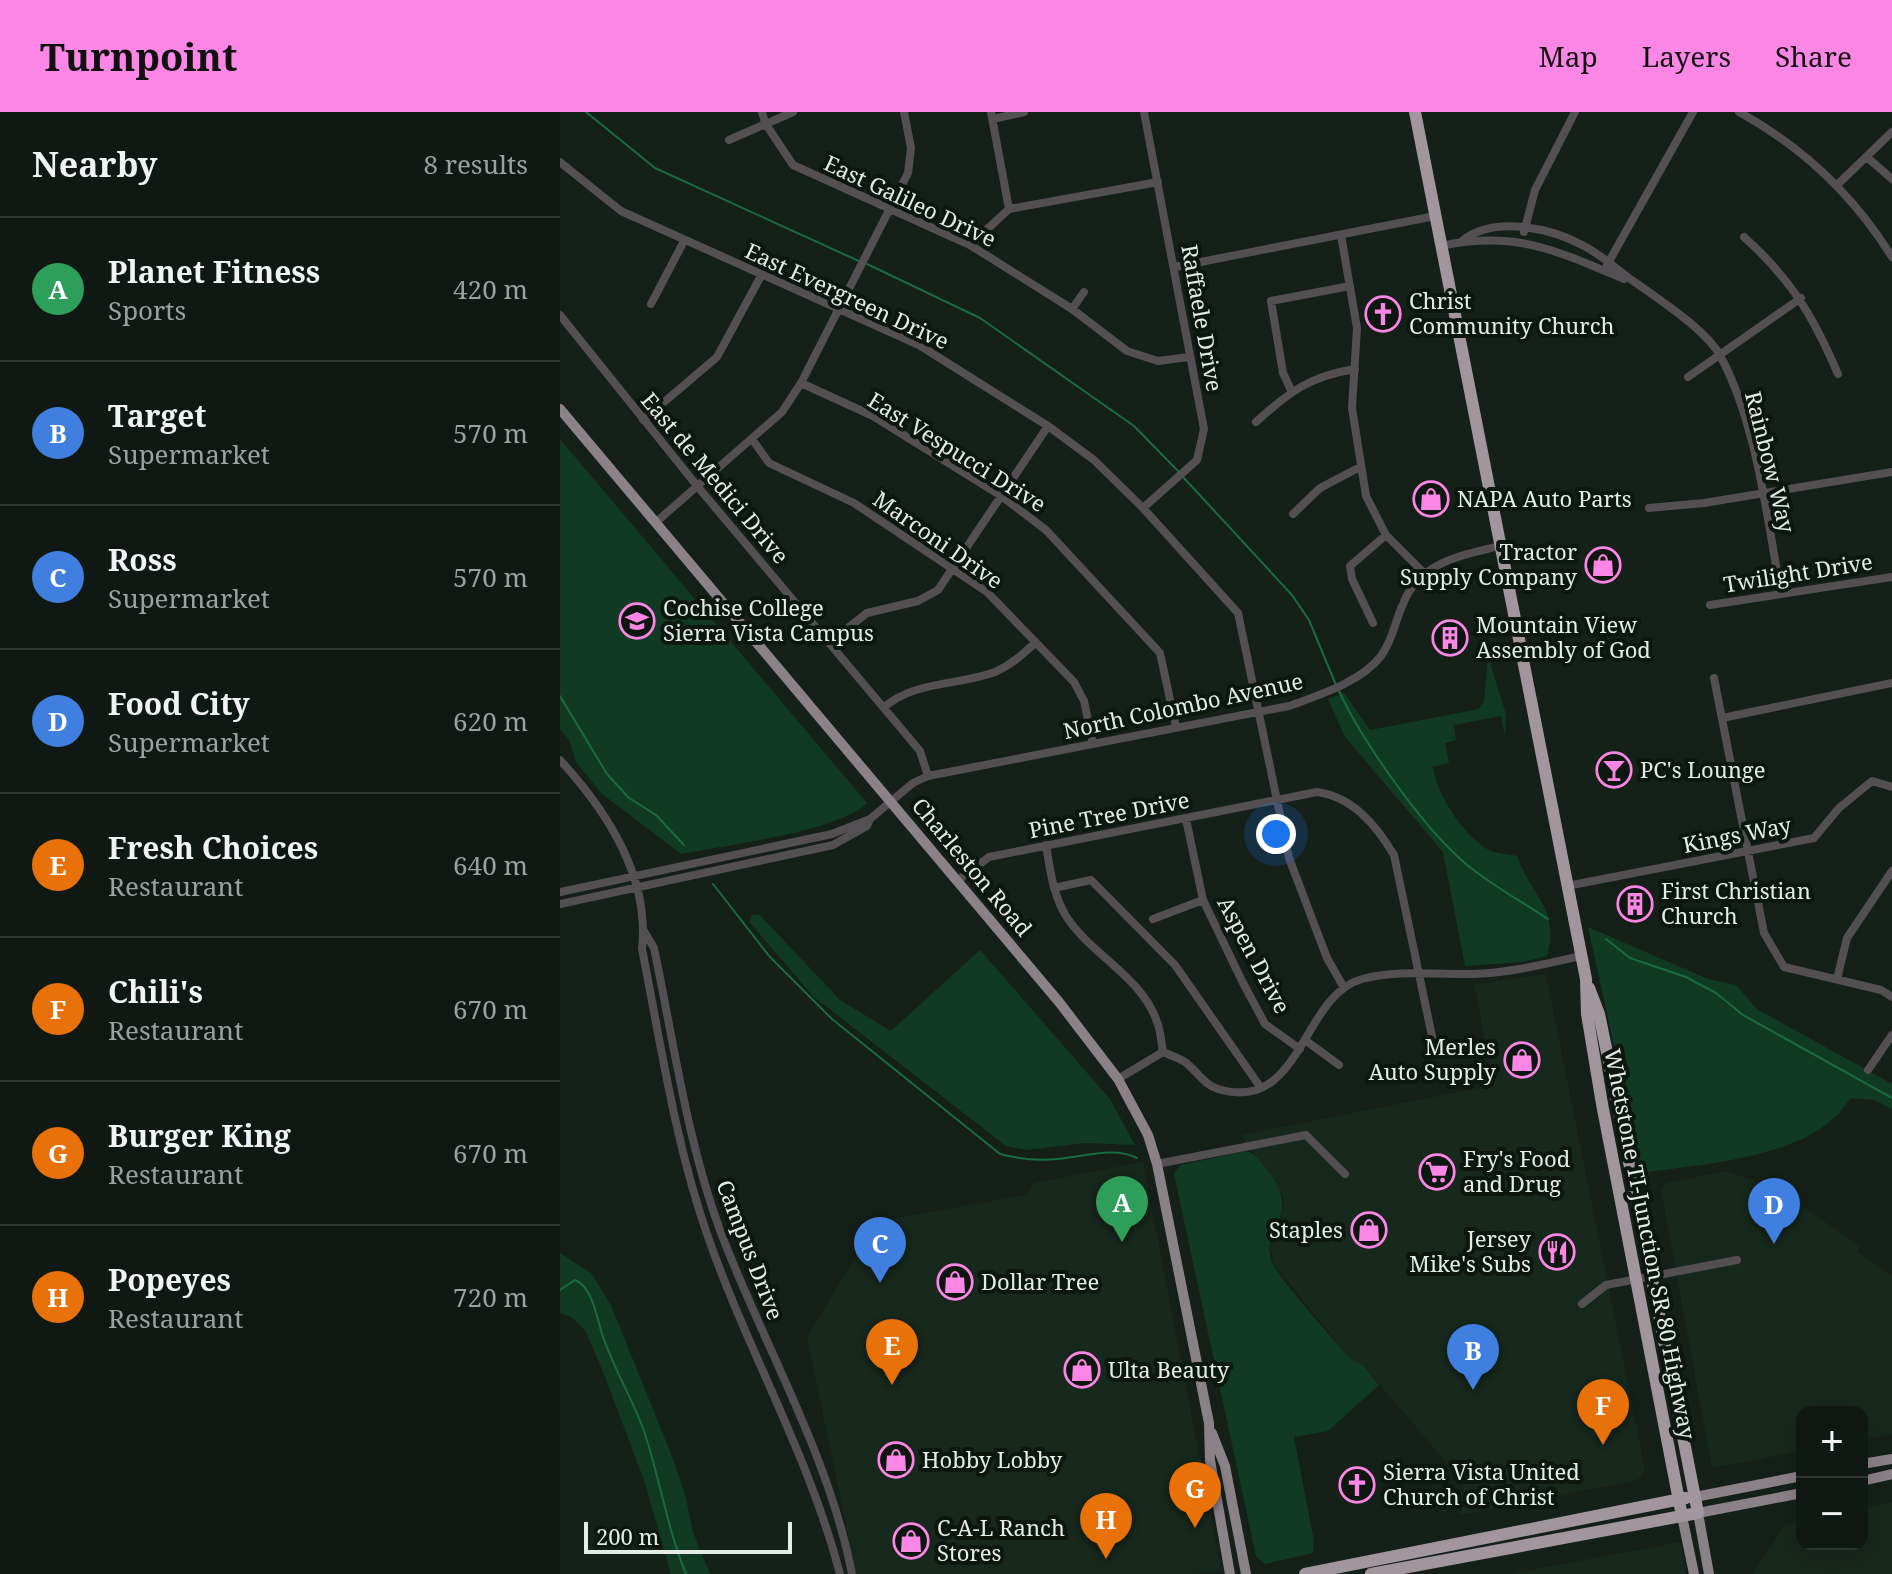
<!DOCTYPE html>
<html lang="en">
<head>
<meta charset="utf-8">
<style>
	:root { --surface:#101813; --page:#1e2521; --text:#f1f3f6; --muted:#9ca0a0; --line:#303733; --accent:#fb86e5 }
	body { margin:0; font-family:"Noto Serif",serif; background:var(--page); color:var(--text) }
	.controls { position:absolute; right:24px; bottom:24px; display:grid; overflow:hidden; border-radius:16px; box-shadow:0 8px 32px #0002 }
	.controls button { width:72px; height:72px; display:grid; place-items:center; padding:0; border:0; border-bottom:2px solid var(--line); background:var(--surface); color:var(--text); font:40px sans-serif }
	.scale { position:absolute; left:24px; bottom:20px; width:208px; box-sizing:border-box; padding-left:8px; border:4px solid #e5ece7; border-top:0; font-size:22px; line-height:28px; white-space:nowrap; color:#e5ece7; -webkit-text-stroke:6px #0c1710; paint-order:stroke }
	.you { position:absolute; left:716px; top:722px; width:28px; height:28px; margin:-20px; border:6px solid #fff; border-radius:50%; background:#1a73e8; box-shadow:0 0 0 12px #1a73e833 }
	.badge { display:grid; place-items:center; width:52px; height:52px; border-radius:50%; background:var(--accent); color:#fff; font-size:26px; font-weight:700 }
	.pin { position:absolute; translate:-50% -66px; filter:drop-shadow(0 2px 4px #0008) }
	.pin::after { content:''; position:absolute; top:42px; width:28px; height:24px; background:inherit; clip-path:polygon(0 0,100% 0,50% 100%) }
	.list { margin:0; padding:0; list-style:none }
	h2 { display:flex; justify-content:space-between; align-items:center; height:104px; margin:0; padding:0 32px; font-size:34px }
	h2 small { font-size:26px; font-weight:400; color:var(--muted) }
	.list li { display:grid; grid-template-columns:52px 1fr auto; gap:24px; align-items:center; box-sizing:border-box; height:144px; padding:0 32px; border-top:2px solid var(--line) }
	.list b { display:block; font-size:30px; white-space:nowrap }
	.list p { margin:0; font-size:26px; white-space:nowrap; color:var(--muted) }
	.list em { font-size:26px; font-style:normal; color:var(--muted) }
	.map { position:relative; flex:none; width:1332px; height:1462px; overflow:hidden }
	header { display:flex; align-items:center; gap:48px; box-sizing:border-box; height:112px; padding:0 40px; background:var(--accent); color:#111 }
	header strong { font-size:38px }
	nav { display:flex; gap:44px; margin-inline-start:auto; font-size:28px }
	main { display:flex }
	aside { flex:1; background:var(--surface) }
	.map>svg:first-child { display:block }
	.built { fill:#17281d }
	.grass { fill:#113a24 }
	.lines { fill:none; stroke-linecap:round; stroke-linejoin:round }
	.stream { stroke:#186b42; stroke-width:2 }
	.minor { stroke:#544f53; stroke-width:8 }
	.major { stroke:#8b8189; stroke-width:10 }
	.highway { stroke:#a1959e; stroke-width:12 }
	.labels { text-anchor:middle; stroke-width:8; stroke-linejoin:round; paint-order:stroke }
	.street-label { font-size:22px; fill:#e5ece7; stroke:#0c1710 }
	.poi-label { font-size:22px; fill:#e5ece7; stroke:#0c1710; text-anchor:start }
</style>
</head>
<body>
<header>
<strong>Turnpoint</strong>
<nav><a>Map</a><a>Layers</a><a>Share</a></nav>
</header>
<main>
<aside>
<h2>Nearby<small>8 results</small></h2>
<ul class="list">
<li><span class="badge" style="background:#2e9e5b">A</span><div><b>Planet Fitness</b><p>Sports</p></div><em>420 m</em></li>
<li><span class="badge" style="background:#3f7fe0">B</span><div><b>Target</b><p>Supermarket</p></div><em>570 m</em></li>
<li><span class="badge" style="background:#3f7fe0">C</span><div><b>Ross</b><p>Supermarket</p></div><em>570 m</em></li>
<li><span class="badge" style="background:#3f7fe0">D</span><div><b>Food City</b><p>Supermarket</p></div><em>620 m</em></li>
<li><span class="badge" style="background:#e8710a">E</span><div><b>Fresh Choices</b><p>Restaurant</p></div><em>640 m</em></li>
<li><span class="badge" style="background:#e8710a">F</span><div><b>Chili's</b><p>Restaurant</p></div><em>670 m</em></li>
<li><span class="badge" style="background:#e8710a">G</span><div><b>Burger King</b><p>Restaurant</p></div><em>670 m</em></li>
<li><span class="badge" style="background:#e8710a">H</span><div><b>Popeyes</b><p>Restaurant</p></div><em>720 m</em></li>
</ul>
</aside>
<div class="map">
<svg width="1332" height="1462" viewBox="0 0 1332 1462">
	<rect width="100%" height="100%" fill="#152019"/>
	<path class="built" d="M986,862L1085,1357L1081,1366L1073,1369L899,1403L904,1371L804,1254L788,1244L715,1154L710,1135L724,1093L722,1082L681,1023L934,973L914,872Z
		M583,1050L661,1457L633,1462H296L247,1225L317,1109L466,1083L474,1071Z
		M1166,1059L1217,1077L1300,1134L1297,1140L1332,1163V1322L1302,1328V1300H1242V1339L1152,1356L1101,1078L1106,1071Z
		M1332,1390V1462H1193L1225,1412L1242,1408V1432H1302V1395Z
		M1120,1430L1126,1462H950Z"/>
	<path class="grass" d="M0,327L307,691C278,720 165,733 121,742L41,681L16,650L9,628L0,617Z
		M928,545L946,602L945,624L941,604L894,613L896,628L885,631L889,651L873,655C878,684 901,720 927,737C935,742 948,742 957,744C971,785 1000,795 987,844L963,850L905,854L883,740L785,625L768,587L784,581L810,618L919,597L924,589Z
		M199,802L280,888L331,919L420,838L550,987L575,1033L526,1031L466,1038L446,1034L254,885L189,810L192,803Z
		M1028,815L1148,867L1176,873L1197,897L1332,972V997L1314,988L1290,986C1255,1047 1144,1051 1082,1061Z
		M687,1039C698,1043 702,1052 709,1060C742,1104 701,1115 711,1147C717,1166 772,1225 788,1244L804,1254L819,1273L768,1319L734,1325L754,1429L753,1441L705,1452L696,1444L614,1062L620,1053Z
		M0,1141L31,1161L51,1193L111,1342L125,1382L133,1420L150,1462H111L84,1368L42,1257L25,1218L11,1205L0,1201Z"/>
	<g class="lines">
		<path class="stream" d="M26,0L95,56L301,150
			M307,152L420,206L574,314L619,360
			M623,365L732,483L749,508L776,573
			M779,579C802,629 864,717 906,752C931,773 961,789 988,807
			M0,584L47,662L69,686L96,703L124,733
			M153,772L210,845L272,907L440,1042C459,1047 477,1049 497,1047C523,1045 554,1034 577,1046
			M1046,827L1070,846L1126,865L1156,881L1183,903L1332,986
			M0,1178L15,1168C32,1174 37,1206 42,1222C53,1255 72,1286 84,1319C100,1367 107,1416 126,1462"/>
		<path class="minor" d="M202,0L205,11L233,53L410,133L512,197L567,239L598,249L629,245
			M431,0L449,97
			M1179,0C1243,35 1294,84 1332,145
			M433,7L464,0
			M169,28L233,0
			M1308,46L1332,67
			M0,50L61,99L359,233L488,314L534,348L583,396L678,501L729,746L767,846L783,874
			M1277,73L1332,20
			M964,120L975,78L1015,0
			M781,123L797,216L792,296L806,384L826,423L863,460
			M1184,125C1231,167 1253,204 1278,262
			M902,129C934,103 991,116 1024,134C1044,144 1060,161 1079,173C1103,190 1147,219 1161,245C1198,316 1206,403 1221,481
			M410,133L449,97L598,70
			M881,134C956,118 997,139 1064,167
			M1047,153L1133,0
			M615,155L875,104
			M91,192L124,129
			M512,197L524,180
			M0,203L138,375L360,639L368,664
			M1128,265L1241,186
			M241,271L313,304L440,383L486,418L600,541L616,615
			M731,278L723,261L711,189L790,174
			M83,308L157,245L201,164
			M696,310C729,280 750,264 795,257
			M192,327L209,351L294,391L427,480L514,570L524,589L533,632
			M583,396L637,348L644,317L584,0
			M1089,396L1144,391L1332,360
			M733,402L760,376L800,355
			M95,411L222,300L241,271L348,61L351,36L344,0
			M1150,493L1332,465
			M813,511L792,467L790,454L826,423
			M270,530L307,501L358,489L378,478L488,314
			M1154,566L1204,821L1224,855L1321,878L1332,885
			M324,595C357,568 397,574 435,560C451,553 463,542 475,531
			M1162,606L1332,571
			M0,648C47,699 90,765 82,837C101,933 115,1030 147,1122C187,1238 249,1343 280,1462
			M626,707L643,788L682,869L705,912L740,937
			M486,733C490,757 493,783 506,804C530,842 583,866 597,910C601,919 601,930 603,940
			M397,769L429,745L757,680C793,685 816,713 834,743L873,929
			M1007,774L1254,726L1279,696L1312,669L1332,675
			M494,776L531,768L615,853L701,976
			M0,780L272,722L310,707
			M0,792L273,733L307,714L310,707L353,671L368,664L729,594C759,583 801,570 821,544C833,528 835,509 843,492C859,450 900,444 939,434
			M593,807L643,788
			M84,819L94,836C114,931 127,1030 161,1121C204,1234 269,1343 292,1462
			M1277,867L1287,826L1332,759
			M745,928L779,953
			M1308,958L1332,923
			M558,967L603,940C610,943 619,946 625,950C637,959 643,972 658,977C742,1002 741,884 802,867C839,857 875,863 912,862C949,861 985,852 1021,844
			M597,1052L746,1023L785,1062
			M1022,1192L1046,1173L1177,1148"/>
		<path class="major" d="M0,297L499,890L558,967L588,1023L597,1052L649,1311L650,1348L670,1462
			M652,1321L665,1354L686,1462
			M1302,1352L1332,1347
			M1302,1369L1332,1362
			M1135,1385L1242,1364
			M1122,1404L1134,1462
			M1149,1462L1138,1401L1242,1381"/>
		<path class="highway" d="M855,0L1026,867L1027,902L1042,992L1122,1404
			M745,1462L1126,1386
			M811,1462L1138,1401L1057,989L1039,902L1029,876"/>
	</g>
	<defs>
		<symbol id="church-ring" viewBox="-11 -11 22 22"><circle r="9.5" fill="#0c1710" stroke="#fb86e5" stroke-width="1.5"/><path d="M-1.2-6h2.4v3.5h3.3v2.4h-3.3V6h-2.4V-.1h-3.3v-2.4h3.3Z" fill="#fb86e5"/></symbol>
		<symbol id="shop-ring" viewBox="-11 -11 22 22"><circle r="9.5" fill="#0c1710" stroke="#fb86e5" stroke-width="1.5"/><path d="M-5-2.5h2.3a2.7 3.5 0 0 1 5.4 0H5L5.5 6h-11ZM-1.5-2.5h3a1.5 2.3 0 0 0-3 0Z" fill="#fb86e5"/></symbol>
		<symbol id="university-ring" viewBox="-11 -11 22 22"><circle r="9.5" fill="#0c1710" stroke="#fb86e5" stroke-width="1.5"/><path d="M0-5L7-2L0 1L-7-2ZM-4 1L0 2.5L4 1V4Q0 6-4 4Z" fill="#fb86e5"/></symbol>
		<symbol id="building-ring" viewBox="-11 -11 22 22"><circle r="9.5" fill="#0c1710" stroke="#fb86e5" stroke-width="1.5"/><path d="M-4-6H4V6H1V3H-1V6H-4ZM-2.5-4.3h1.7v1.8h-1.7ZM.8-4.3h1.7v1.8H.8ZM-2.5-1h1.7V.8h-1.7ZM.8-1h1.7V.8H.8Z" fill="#fb86e5"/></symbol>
		<symbol id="bar-ring" viewBox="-11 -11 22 22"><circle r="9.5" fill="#0c1710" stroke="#fb86e5" stroke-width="1.5"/><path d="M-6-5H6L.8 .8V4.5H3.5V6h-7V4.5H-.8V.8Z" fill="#fb86e5"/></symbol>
		<symbol id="supermarket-ring" viewBox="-11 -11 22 22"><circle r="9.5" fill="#0c1710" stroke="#fb86e5" stroke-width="1.5"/><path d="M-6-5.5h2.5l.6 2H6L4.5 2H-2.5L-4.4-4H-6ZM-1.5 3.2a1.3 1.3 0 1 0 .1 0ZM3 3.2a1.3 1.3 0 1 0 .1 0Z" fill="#fb86e5"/></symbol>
		<symbol id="restaurant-ring" viewBox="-11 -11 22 22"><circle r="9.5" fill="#0c1710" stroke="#fb86e5" stroke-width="1.5"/><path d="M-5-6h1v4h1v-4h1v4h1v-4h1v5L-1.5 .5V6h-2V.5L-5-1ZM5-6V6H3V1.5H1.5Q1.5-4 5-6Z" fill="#fb86e5"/></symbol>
	</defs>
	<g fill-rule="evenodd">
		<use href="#church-ring" x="803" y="182" width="40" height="40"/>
		<use href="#shop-ring" x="851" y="367" width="40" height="40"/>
		<use href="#shop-ring" x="1023" y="433" width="40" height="40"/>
		<use href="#university-ring" x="57" y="489" width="40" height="40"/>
		<use href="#building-ring" x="870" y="506" width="40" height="40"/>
		<use href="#bar-ring" x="1034" y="638" width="40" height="40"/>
		<use href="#building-ring" x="1055" y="772" width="40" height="40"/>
		<use href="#shop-ring" x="942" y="928" width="40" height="40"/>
		<use href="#supermarket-ring" x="857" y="1040" width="40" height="40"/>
		<use href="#shop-ring" x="789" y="1098" width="40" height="40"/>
		<use href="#restaurant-ring" x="977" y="1120" width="40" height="40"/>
		<use href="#shop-ring" x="375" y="1150" width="40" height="40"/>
		<use href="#shop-ring" x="502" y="1238" width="40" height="40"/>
		<use href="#shop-ring" x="316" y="1328" width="40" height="40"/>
		<use href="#church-ring" x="777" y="1353" width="40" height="40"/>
		<use href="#shop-ring" x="331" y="1409" width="40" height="40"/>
	</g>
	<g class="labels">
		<g class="street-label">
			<text transform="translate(350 89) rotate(25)" y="8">East Galileo Drive</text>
			<text transform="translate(287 184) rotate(25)" y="8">East Evergreen Drive</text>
			<text transform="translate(642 206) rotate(80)" y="8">Raffaele Drive</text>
			<text transform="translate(397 340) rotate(32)" y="8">East Vespucci Drive</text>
			<text transform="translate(1210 350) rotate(76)" y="8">Rainbow Way</text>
			<text transform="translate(155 366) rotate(50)" y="8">East de Medici Drive</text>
			<text transform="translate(378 428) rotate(35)" y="8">Marconi Drive</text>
			<text transform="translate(1238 461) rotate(-9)" y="8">Twilight Drive</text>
			<text transform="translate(623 594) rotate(-12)" y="8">North Colombo Avenue</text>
			<text transform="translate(549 703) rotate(-11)" y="8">Pine Tree Drive</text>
			<text transform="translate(1177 723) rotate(-11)" y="8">Kings Way</text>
			<text transform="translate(412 755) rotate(50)" y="8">Charleston Road</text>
			<text transform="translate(694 843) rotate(62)" y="8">Aspen Drive</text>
			<text transform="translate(1090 1132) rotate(79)" y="8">Whetstone TI-Junction SR 80 Highway</text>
			<text transform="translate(190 1138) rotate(69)" y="8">Campus Drive</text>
		</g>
		<g class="poi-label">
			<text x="849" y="197">Christ<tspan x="849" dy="25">Community Church</tspan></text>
			<text x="897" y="395">NAPA Auto Parts</text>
			<text x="1017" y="448" text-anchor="end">Tractor<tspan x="1017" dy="25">Supply Company</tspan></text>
			<text x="103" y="504">Cochise College<tspan x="103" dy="25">Sierra Vista Campus</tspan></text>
			<text x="916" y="521">Mountain View<tspan x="916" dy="25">Assembly of God</tspan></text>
			<text x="1080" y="666">PC's Lounge</text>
			<text x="1101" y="787">First Christian<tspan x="1101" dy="25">Church</tspan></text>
			<text x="936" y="943" text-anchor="end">Merles<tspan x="936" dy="25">Auto Supply</tspan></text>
			<text x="903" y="1055">Fry's Food<tspan x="903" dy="25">and Drug</tspan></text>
			<text x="783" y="1126" text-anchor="end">Staples</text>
			<text x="971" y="1135" text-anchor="end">Jersey<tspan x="971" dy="25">Mike's Subs</tspan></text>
			<text x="421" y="1178">Dollar Tree</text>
			<text x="548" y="1266">Ulta Beauty</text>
			<text x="362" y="1356">Hobby Lobby</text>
			<text x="823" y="1368">Sierra Vista United<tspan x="823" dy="25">Church of Christ</tspan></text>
			<text x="377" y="1424">C-A-L Ranch<tspan x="377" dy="25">Stores</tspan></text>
		</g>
	</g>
</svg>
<div class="controls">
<button>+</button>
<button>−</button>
</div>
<div class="scale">200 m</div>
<div class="you"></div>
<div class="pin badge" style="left:562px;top:1130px;background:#2e9e5b">A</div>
<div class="pin badge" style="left:913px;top:1278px;background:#3f7fe0">B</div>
<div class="pin badge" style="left:320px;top:1171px;background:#3f7fe0">C</div>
<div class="pin badge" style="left:1214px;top:1132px;background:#3f7fe0">D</div>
<div class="pin badge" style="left:332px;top:1273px;background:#e8710a">E</div>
<div class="pin badge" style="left:1043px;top:1333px;background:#e8710a">F</div>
<div class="pin badge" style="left:635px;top:1416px;background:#e8710a">G</div>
<div class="pin badge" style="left:546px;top:1447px;background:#e8710a">H</div>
</div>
</main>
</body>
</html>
